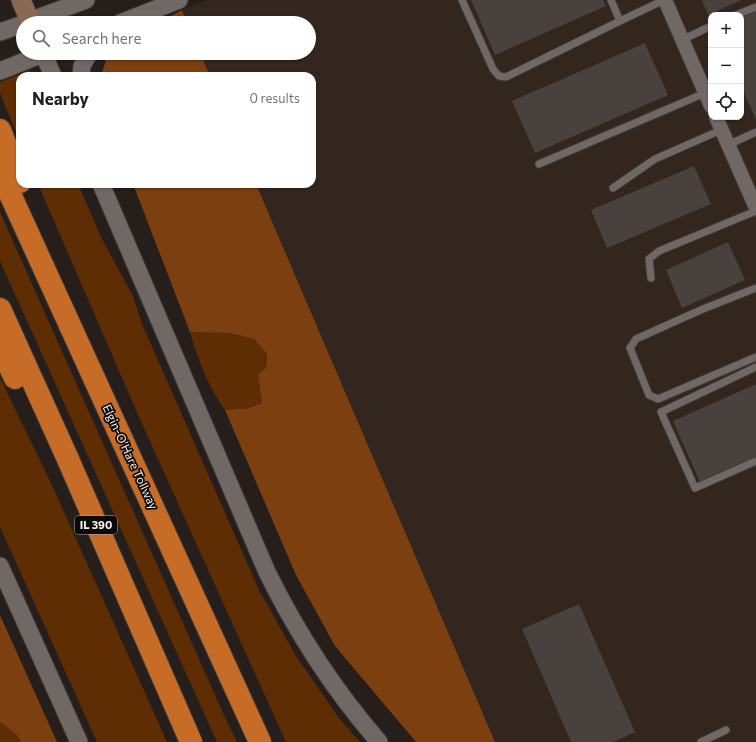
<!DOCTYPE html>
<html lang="en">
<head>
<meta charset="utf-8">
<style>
	:root { --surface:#fff; --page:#f2f2f2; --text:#202124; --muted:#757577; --line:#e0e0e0 }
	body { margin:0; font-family:Commissioner,sans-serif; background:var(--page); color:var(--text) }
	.controls { position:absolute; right:12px; top:12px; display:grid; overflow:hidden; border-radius:8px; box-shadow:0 1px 3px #0004 }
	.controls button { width:36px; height:36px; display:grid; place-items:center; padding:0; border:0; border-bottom:1px solid var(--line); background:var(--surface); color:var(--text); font:20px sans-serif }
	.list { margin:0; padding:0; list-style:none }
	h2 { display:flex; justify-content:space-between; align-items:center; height:52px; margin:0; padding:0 16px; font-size:17px }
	h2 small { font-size:13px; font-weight:400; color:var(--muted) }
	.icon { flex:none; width:22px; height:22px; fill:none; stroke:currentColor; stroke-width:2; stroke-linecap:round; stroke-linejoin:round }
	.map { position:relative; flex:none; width:756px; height:742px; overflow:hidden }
	.search { position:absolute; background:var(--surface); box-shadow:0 1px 3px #0004; left:16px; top:16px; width:300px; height:44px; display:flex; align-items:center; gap:10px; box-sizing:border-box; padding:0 14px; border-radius:22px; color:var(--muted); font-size:15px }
	.panel { position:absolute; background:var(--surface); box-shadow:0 1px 3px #0004; left:16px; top:72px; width:300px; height:116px; border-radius:12px }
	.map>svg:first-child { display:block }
	.built { fill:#32261f; fill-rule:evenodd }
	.green { fill:#5f2d03 }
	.forest { fill:#7b3f10 }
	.building { fill:#48413d }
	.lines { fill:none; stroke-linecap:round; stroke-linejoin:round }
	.service-casing { stroke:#413b39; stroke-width:9 }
	.minor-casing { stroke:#413b39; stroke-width:16 }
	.tertiary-casing { stroke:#413b39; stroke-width:19 }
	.secondary-casing { stroke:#413b39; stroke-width:21 }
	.motorway-casing { stroke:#413b39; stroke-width:24 }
	.service { stroke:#706864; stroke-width:7 }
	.minor { stroke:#706864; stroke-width:14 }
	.tertiary { stroke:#706864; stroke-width:17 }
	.secondary { stroke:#8a6952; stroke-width:19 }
	.motorway { stroke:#c76c27; stroke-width:22 }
	.labels { text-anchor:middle; stroke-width:3.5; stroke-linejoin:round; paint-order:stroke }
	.shield { fill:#0c0907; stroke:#b0aca9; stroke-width:1 }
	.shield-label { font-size:11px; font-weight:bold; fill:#f6f2ef }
	.street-label { font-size:12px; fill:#f6f2ef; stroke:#0c0907 }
</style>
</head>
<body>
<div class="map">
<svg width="756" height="742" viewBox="0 0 756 742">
	<rect width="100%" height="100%" fill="#251e1b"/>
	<path class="built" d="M207,0H756V742H495L256,184H312V76H210L200,53H309V23H187L182,10ZM711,15H741V117H711Z"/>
	<path class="green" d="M30,70L32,76H20V142L0,93V82Z
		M38,184H78L102,239L133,296L142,324L259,590L296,656L339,718L360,742H286L139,417Z
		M0,212L223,713L237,742H217L0,261Z
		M190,332L229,333L254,339L267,354L266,368L258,374L262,403L249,408L225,410C208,386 198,360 190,332Z
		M0,378L51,483L167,742H97L0,527Z
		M0,722L17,735L21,742H0Z"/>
	<path class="forest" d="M182,10L187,23H158Z
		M113,53H200L210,76H101L106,60Z
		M133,184H256L495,742H416L335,646L296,575L225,410L249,408L262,403L258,374L266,368L267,354L254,339L229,333L190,332Z
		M0,615L57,742H21L17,735L0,722Z"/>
	<path class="building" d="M471,0H603L606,6L495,55Z
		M702,0H742L708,15Z
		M756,9V120L741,86V16Z
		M645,43L668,95L535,153L512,101Z
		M694,166L711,204L607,248L591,210Z
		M728,242L745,280L682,308L666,270Z
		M756,384V458L700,482L673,421Z
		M579,604L635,732L613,742H571L522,629Z"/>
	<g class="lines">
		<defs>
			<path id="service" d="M462,0L493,69L499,76L506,77L620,21
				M611,0L620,21L664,0
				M736,15L756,7
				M682,40L711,26
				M728,145L756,132
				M539,164L705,93
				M613,188L655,159L721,130
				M651,278L649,259L659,251L756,211
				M756,288L703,309L636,339L630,348L649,395L658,399L756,357
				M756,367L661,412L695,488L756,461
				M701,742L726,730"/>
			<path id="minor" d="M665,0L711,106
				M716,117L756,208"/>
			<path id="tertiary" d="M24,23L86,0
				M120,23L179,0
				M0,32L23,24
				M43,53L53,76
				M0,71L45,53
				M81,76L82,66L89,53
				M101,184L267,572C297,633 334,690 379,742
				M0,566L79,742"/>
			<path id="secondary" d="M21,0L30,21"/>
			<path id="motorway" d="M0,130L20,182
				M0,172L260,742
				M0,309L67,457L191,742
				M0,346L15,378"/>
		</defs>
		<use href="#service" class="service-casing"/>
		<use href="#minor" class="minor-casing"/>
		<use href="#tertiary" class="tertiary-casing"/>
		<use href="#secondary" class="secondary-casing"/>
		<use href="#motorway" class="motorway-casing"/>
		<use href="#service" class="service"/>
		<use href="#minor" class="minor"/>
		<use href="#tertiary" class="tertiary"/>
		<use href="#secondary" class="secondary"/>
		<use href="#motorway" class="motorway"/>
	</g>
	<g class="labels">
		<rect class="shield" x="75" y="516" width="42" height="18" rx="3"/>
		<g class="shield-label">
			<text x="96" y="529">IL 390</text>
		</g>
		<g class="street-label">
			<text transform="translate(130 457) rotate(65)" y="4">Elgin-O'Hare Tollway</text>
		</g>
	</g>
</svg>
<div class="controls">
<button>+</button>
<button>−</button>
<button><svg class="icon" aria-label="locate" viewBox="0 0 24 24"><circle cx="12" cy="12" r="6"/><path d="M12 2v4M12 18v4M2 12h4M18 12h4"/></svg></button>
</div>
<div class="search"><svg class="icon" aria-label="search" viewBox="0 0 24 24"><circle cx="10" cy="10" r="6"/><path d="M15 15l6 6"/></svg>Search here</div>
<section class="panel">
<h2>Nearby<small>0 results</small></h2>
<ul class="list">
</ul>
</section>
</div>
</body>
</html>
